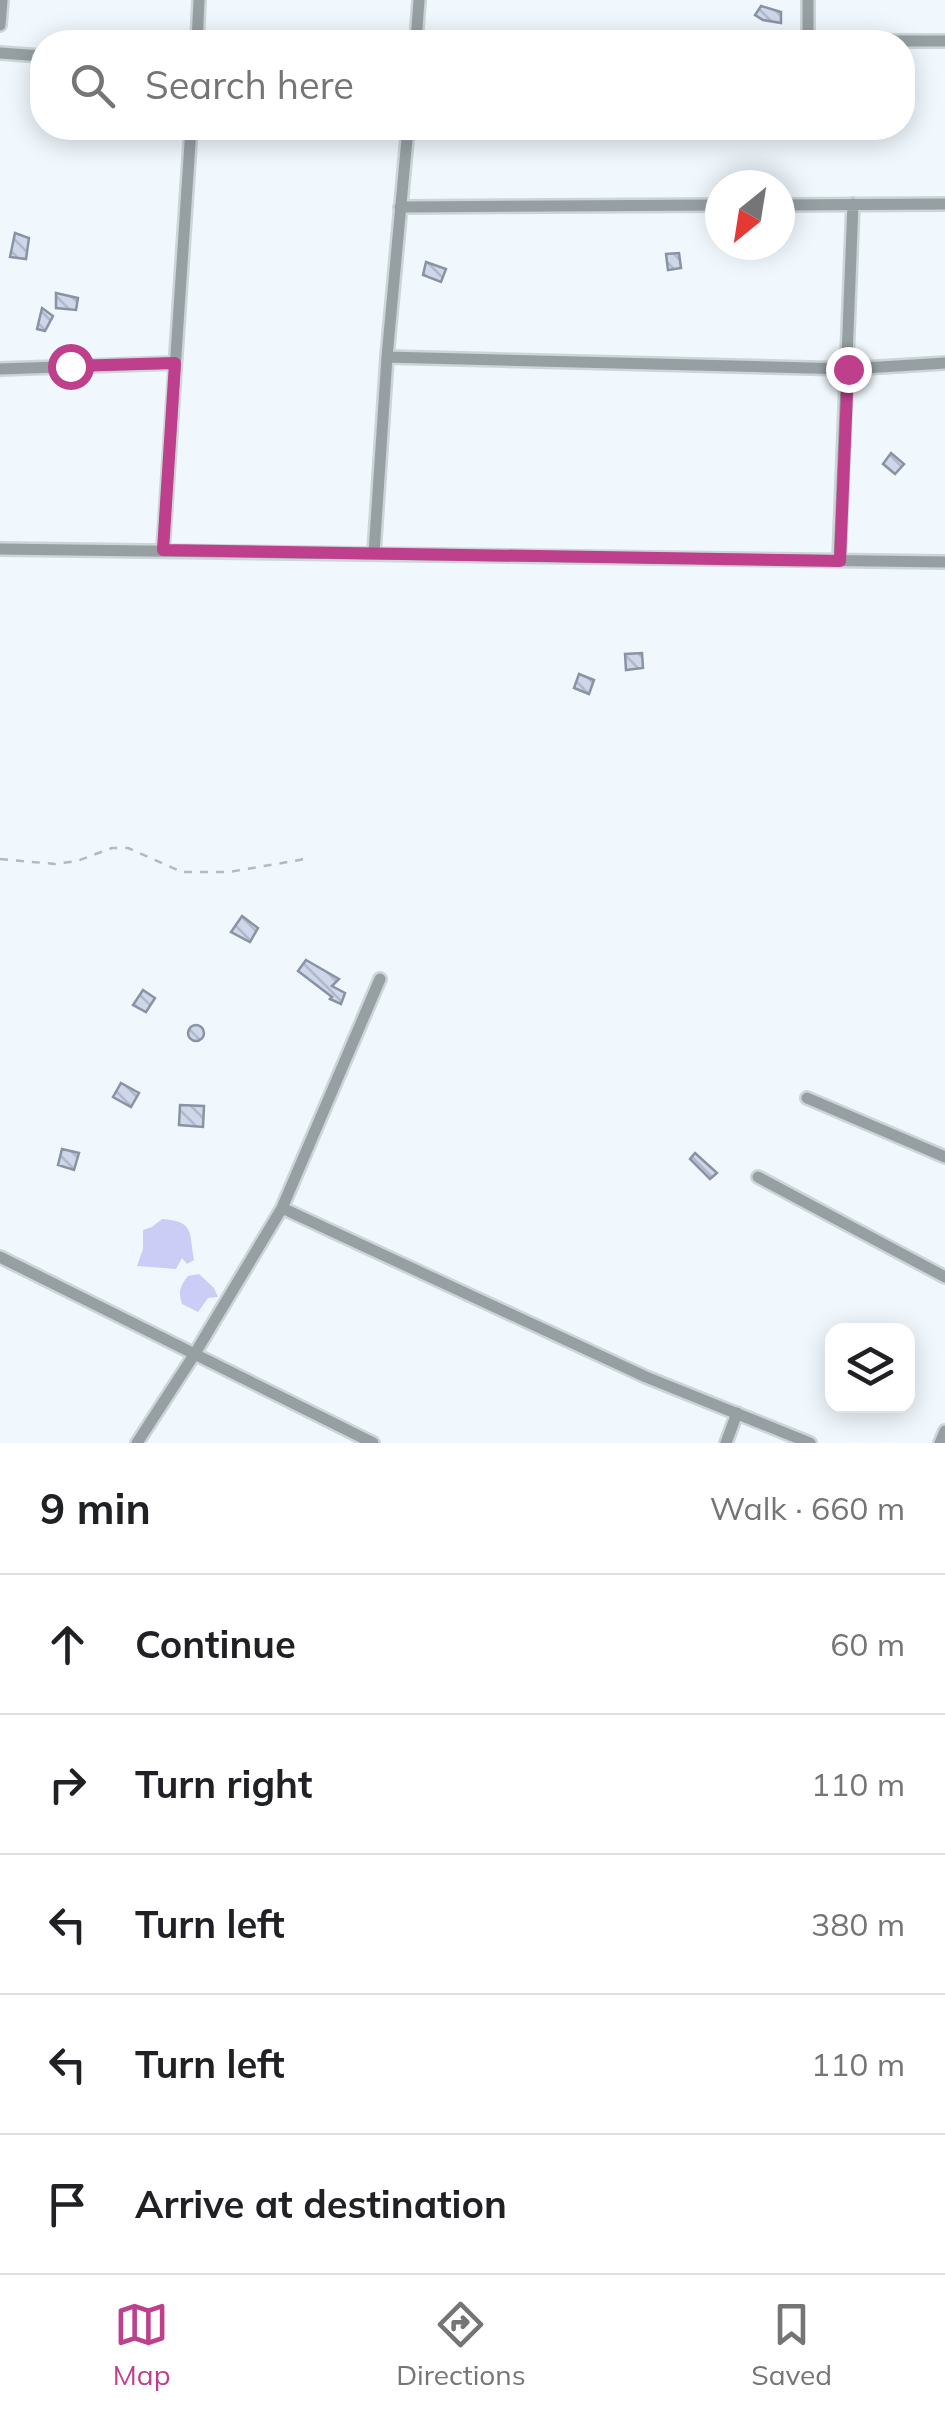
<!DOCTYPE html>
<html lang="en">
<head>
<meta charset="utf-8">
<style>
	:root { --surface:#fff; --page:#f6f6f6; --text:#202124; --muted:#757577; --line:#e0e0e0; --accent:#be408d }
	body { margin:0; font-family:Mulish,sans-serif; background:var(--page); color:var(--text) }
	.controls { position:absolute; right:30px; bottom:30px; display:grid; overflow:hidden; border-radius:20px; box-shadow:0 5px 25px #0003 }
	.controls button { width:90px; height:90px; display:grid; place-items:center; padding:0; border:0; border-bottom:2px solid var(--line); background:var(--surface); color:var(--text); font:50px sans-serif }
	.compass { position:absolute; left:705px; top:170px; width:90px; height:90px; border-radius:50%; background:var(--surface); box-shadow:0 5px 25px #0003; rotate:210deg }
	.stop { position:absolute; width:30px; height:30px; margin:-22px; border:8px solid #be408d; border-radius:50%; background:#fff }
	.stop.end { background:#be408d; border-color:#fff; box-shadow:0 2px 10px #0008 }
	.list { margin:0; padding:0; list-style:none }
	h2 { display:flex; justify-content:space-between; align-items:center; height:130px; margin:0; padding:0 40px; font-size:42px }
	h2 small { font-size:32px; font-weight:400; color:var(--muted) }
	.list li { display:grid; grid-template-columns:65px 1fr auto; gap:30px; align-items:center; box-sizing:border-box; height:140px; padding:0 40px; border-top:2px solid var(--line) }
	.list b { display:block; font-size:38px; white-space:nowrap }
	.list em { font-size:32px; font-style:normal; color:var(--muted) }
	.icon { flex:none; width:55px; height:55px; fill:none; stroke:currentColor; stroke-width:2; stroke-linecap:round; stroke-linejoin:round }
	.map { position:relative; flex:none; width:945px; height:1443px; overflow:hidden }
	.search { position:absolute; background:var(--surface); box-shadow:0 5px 25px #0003; left:30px; right:30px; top:30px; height:110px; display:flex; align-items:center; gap:25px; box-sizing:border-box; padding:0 35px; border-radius:40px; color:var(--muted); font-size:38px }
	.sheet { height:830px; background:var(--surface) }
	nav { display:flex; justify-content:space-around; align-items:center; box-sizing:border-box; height:140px; border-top:2px solid var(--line); background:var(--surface); font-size:28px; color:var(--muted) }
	nav a { display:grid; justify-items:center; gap:5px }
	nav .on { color:var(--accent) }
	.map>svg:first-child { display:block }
	.grass { fill:#cbcdf6 }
	.building { fill:url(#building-back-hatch); stroke:#8a93a4; stroke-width:2.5 }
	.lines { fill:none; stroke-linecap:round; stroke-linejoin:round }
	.street-casing { stroke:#cdd4da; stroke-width:16 }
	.path { stroke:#b2babf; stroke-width:2.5; stroke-dasharray:8 8; stroke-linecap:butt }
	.street { stroke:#96a0a3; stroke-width:11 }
	.route { stroke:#be408d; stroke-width:12 }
</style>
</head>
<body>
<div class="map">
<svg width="945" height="1443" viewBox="0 0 945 1443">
	<defs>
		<pattern id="building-back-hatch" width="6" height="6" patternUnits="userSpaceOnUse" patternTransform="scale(2.5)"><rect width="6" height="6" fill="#cdd7e9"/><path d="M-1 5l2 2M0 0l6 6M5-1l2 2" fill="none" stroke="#b0b9c9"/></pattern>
	</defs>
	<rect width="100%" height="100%" fill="#f0f8fd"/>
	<path class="grass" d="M162,1219C195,1221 189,1233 194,1260L187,1264L182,1258L176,1269L137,1266L143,1249V1230L152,1227Z
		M199,1274L214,1288L218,1297L208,1298L198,1312L182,1304C178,1292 180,1286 188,1276Z"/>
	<path class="building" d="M761,6L781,12V23L763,20L755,15Z
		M15,233L29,238L26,259L10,257Z
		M679,253L681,268L668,270L666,254Z
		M426,262L446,269L441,282L423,275Z
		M56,293L78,298L76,310L56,308Z
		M42,308L53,316L45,331L37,329Z
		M891,453L904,464L895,474L883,464Z
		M642,653L643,668L626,670L625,654Z
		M579,674L594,680L589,694L574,688Z
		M242,916L258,928L250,942L231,932Z
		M306,960L339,979L332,986L345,993L341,1004L330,999L332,997L298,971Z
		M143,990L155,998L146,1012L133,1005Z
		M188 1033a8 8 0 1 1 16 0a8 8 0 1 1-16 0Z
		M121,1083L139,1093L131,1107L113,1097Z
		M180,1105L204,1106L203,1127L179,1125Z
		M62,1149L79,1153L74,1170L58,1165Z
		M695,1153L717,1173L710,1179L690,1159Z"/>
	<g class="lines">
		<defs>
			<path id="street" d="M0,25L2,0
				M416,40L945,41
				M808,40V0
				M197,42L199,0
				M416,42L419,0
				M0,53L42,56
				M780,205L945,204
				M400,207L720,205
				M387,357L848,369L945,363
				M0,369L175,363
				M0,549L945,562
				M163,550L191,128
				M374,553L387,357L408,128
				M839,561L853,204
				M807,1098L945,1157
				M758,1177L945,1277
				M282,1208L646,1377L810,1443
				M0,1257L373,1443
				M137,1443L194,1355L282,1208L380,979
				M726,1443L737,1413
				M940,1443L945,1431"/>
		</defs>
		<use href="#street" class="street-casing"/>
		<path class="path" d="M0,859L55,864L77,861L112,848H128L182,872H229L311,858"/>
		<use href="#street" class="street"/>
	</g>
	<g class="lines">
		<path class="route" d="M70,366L175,363L163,550L840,561L848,369"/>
	</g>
</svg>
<div class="controls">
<button><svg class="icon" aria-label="layers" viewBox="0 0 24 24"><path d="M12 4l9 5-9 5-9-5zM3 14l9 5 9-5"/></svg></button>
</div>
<svg class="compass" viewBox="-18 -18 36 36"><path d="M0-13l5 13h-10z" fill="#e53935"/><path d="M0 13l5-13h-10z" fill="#757577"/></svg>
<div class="stop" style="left:70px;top:366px"></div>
<div class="stop end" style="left:848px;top:369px"></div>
<div class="search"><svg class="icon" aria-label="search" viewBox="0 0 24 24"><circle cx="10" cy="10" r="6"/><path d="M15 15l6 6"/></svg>Search here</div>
</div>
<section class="sheet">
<h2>9 min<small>Walk · 660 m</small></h2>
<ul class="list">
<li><svg class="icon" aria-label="ahead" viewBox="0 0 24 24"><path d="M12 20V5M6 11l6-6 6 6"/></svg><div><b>Continue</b></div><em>60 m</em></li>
<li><svg class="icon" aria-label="right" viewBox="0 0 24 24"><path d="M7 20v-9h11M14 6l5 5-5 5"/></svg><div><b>Turn right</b></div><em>110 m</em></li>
<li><svg class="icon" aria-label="left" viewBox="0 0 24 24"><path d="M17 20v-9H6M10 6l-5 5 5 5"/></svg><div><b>Turn left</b></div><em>380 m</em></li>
<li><svg class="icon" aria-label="left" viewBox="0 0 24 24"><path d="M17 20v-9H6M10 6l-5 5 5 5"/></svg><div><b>Turn left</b></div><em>110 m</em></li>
<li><svg class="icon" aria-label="arrive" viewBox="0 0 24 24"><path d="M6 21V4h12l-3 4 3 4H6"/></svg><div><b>Arrive at destination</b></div></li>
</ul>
</section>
<nav>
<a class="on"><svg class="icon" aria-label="map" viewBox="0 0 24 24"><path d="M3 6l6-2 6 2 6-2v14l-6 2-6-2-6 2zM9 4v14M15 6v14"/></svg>Map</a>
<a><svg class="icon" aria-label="directions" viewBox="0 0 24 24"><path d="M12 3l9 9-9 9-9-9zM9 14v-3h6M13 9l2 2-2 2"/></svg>Directions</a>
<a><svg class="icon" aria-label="saved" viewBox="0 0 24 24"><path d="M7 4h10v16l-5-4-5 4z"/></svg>Saved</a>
</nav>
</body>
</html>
